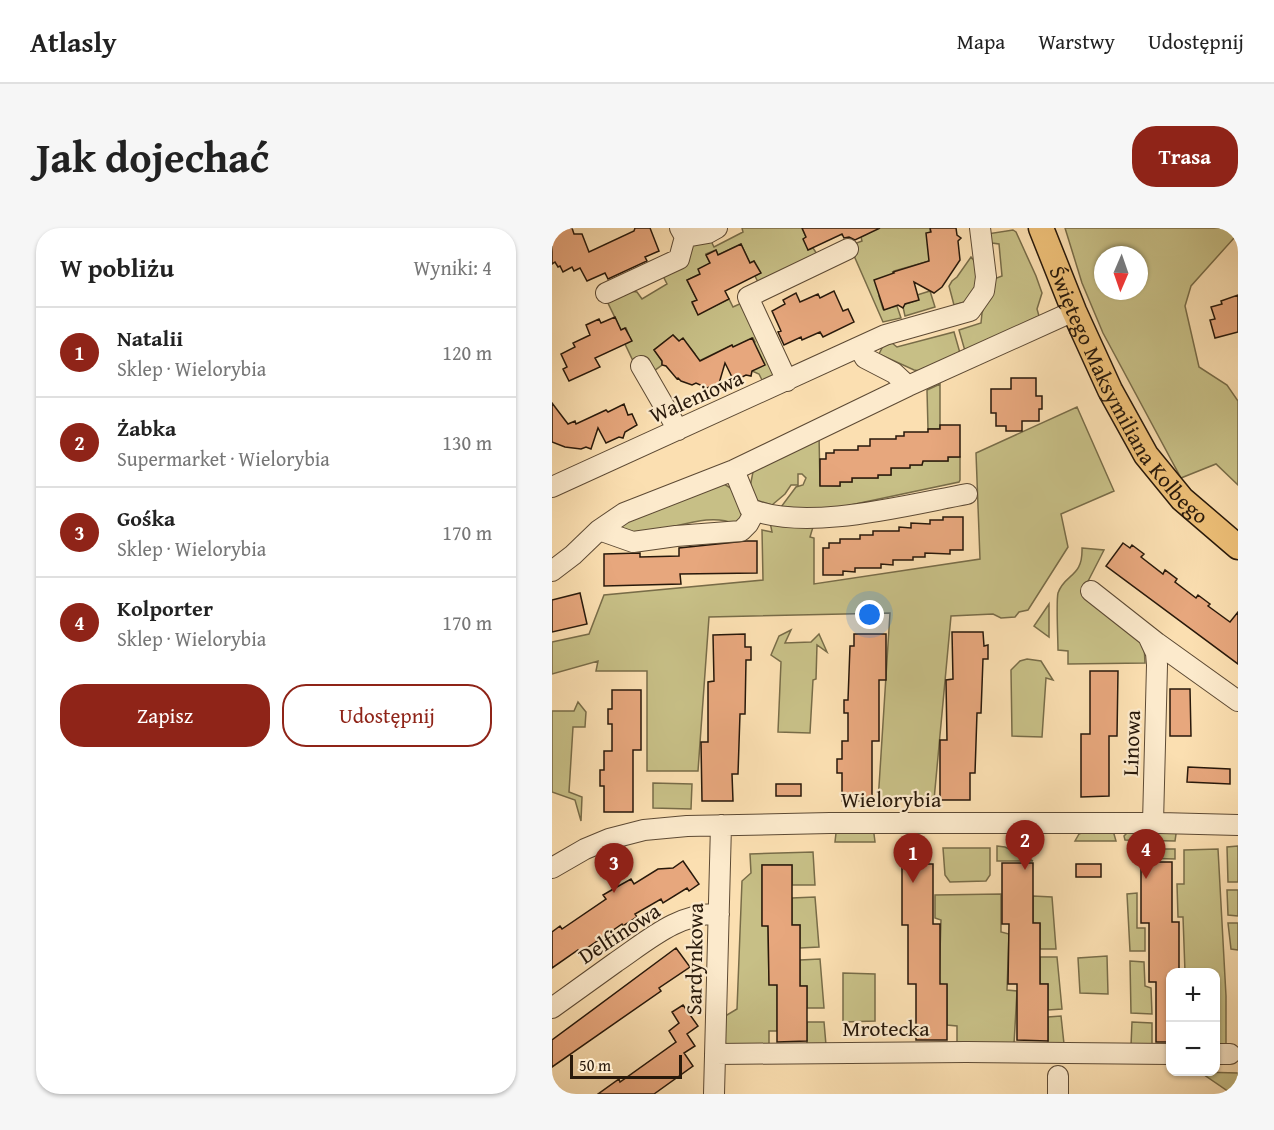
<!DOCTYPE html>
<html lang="pl">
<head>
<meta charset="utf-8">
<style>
	:root { --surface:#fff; --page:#f6f6f6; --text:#222; --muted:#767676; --line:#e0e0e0; --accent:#8f2418 }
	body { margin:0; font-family:"Gentium Book Plus",serif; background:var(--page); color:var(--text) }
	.controls { position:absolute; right:18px; bottom:18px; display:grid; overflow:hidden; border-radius:12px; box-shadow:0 2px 4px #0004 }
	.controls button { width:54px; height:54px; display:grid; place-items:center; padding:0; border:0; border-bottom:2px solid var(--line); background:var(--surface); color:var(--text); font:30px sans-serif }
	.compass { position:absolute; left:542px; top:18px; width:54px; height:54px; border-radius:50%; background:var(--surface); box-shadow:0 2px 4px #0004; rotate:182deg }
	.scale { position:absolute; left:18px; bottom:15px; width:112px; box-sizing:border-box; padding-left:6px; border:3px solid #28190b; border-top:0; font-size:16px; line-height:21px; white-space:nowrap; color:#28190b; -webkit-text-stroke:4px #fceacc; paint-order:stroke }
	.you { position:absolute; left:318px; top:387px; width:21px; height:21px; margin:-15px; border:4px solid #fff; border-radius:50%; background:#1a73e8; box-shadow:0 0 0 9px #1a73e833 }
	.badge { display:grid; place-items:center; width:39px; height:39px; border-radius:50%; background:var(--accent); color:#fff; font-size:20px; font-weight:700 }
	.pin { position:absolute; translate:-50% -50px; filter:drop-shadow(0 2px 3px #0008) }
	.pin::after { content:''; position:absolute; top:32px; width:21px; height:18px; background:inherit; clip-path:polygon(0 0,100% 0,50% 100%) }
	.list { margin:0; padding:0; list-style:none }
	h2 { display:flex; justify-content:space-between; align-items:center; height:78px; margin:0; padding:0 24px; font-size:26px }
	h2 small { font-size:20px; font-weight:400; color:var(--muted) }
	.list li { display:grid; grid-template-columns:39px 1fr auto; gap:18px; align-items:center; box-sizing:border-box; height:90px; padding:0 24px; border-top:2px solid var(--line) }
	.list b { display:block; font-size:22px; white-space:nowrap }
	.list p { margin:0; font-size:20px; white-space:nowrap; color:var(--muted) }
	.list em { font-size:20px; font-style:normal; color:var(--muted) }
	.actions { display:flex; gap:12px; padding:18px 24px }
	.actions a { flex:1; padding:14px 0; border:2px solid var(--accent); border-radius:24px; text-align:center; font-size:21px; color:var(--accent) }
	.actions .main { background:var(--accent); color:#fff }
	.map { position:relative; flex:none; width:686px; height:866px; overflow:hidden; border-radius:24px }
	header { display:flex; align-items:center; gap:36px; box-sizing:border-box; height:84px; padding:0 30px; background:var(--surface); border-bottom:2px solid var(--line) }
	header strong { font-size:28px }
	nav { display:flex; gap:33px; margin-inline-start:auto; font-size:21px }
	.intro { display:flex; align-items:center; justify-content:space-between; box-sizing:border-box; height:144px; padding:0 36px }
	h1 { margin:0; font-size:42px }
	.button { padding:15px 27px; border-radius:24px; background:var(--accent); color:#fff; font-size:21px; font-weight:700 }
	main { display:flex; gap:36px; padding:0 36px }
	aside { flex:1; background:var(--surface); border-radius:24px; box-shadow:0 2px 4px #0004 }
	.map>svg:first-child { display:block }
	.green { fill:#c7bf86; stroke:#786c48; stroke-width:1.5; fill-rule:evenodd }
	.building { fill:#e7a77d; stroke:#28190b; stroke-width:1.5 }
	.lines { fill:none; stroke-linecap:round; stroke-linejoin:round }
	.minor-casing { stroke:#5d4a34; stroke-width:22 }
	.major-casing { stroke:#28190b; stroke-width:27 }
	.minor { stroke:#fceacc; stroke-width:20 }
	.major { stroke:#eec078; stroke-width:24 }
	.labels { text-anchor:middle; stroke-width:4.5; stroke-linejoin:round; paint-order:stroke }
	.street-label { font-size:22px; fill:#28190b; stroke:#fceacc }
</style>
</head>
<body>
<header>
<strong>Atlasly</strong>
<nav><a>Mapa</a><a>Warstwy</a><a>Udostępnij</a></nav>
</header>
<div class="intro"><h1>Jak dojechać</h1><a class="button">Trasa</a></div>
<main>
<aside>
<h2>W pobliżu<small>Wyniki: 4</small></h2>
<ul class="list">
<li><span class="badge">1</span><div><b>Natalii</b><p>Sklep · Wielorybia</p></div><em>120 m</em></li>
<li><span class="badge">2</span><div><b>Żabka</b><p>Supermarket · Wielorybia</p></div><em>130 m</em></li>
<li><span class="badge">3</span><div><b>Gośka</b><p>Sklep · Wielorybia</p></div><em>170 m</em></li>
<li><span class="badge">4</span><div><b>Kolporter</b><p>Sklep · Wielorybia</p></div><em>170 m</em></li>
</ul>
<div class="actions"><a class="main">Zapisz</a><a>Udostępnij</a></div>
</aside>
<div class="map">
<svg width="686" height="866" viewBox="0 0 686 866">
	<rect width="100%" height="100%" fill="#fbdfb1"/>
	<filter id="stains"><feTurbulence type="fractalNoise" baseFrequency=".00333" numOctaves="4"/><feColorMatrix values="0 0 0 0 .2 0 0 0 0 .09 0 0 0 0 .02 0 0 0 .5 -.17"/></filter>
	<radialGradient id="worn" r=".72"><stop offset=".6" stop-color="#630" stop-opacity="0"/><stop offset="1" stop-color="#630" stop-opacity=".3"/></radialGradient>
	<path class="green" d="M190,0H250L254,9L256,22L261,20L267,29L208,58L203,48L208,45L202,33L198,35L189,16L166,27L164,22L154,26L158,35L148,46L135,52L145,72L140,75L146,86L177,71L181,79L194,73L227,145L211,154L207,146L200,143V116L203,114L201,110L188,116L183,123L180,117L143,135V126L131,111L127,113L121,107L102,122L110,133V137L99,145L82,135L73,116L79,113L74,100L69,102L54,71L71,62L85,64L90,71L115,56L111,48L138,19L158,11L162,19L191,4Z
		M326,0H378L381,32L342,43L344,50L327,68L331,81L345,78L349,90L331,94L296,14L300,12L302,16L310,13L309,9Z
		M513,0H686V8L682,10L639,58L633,78L647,139L675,157L686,173V257L664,236L629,250L551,105L530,55ZM551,27H587V63H551Z
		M461,2L464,4L484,48L490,65L485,81L487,88L413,123L407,102L429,95L430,85L442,51L450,48L447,16L440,15L435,6Z
		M419,29L424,35L426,59L416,73L402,77L397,58L400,53L405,49Z
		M378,63L383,79L353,88L351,79L353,76L366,72L365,67Z
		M402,104L408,125L368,143L362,142L327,126L331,118L340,115L345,119Z
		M388,156V201H376L375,162Z
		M525,179L562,263L509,286L516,319L476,382L467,384L463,389L449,390L441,386L399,388L382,572L326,574L338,385L157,389L146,543H95V443H44L46,433L0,446V414L37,406L52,367L211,352L210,302L220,304L218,294L261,299L258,309L262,310V356L428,331L424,225Z
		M267,207L268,257L288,258V254H300V250H326V247H339V240H357L358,237H370L371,233H396V229H408V252L407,254L275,282L229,279L244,259L251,257L254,250L250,246H246V257H239L233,266L220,277L204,272L198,259L201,244Z
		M172,256L180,261L192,287L183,296C146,279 97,319 64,298Z
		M530,320L552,322L530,365L592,416L593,435L516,436V423L506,422C506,411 504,373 506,365C513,345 531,350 530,320Z
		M497,376V409L482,398Z
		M239,402L233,415L259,414L267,406L275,424L265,417L264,451L261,452L258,505L226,504L229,434L219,427L227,408Z
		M475,431L489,433L501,452L494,450L490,509L460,508L459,442L468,433Z
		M26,474L34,484L33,499H21L17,564L30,569L29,593L23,572L0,564V483H22Z
		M101,555L140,556L139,581L101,580Z
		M288,600H318L322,606L323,614H283L284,605Z
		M557,602L562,606L564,613H523L527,606L534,603Z
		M619,602L624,606L623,613L573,612L572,608L577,603Z
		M445,618L453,619L481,633H445Z
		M686,618V654H676L675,619Z
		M391,620H438V647L434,653L398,654L393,647Z
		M590,621H623V631L590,630Z
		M666,621L674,768V821L664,822V744H633L631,689H626L625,656H632V622Z
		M261,624L263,657H240V637H210V697L216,698L217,756L225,757V803H217V817H170V790L185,781L190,653L199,645L198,626Z
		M675,662H686V688L676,687Z
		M585,665V700H593V723H578L575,666Z
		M449,666V704L457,706L455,762L465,763L462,816L405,814V798L395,797V757L387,756L389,692L383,690V667Z
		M481,668L500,669L504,721H488V696L481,695Z
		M263,669L267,719L248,720V697H240V670Z
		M676,695H686V722L679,721Z
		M555,728L556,766L528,765L526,730Z
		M488,729H505L510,781L496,782V756H488Z
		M268,731L272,780H255V758H248V732Z
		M578,733L592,734L593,758L599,760L600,786L579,785Z
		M291,745L323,746V793L291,794Z
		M509,788L512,816H496V789Z
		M255,794H272L274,817H255Z
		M580,794L600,795V818H579Z
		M648,844L686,845V866H680Z"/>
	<path class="building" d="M0,0H20L22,6H30L37,24L82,3L83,0H98L107,23L93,29L95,33L56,51L53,45L35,53L28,40L22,43L20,39L11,44L8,38L6,39L3,34L0,36Z
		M250,0H328L303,12L297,9L292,10L290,6L256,22L251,11L254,9Z
		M378,0H404L405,7L409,10L406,13L408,32L390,59L382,65L362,54L367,72L353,76L351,80L346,77L332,82L322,52L342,45L341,44L377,33L374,5L379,4Z
		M189,16L198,35L202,33L209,45L173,63L177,71L146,87L140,74L145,72L135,52L148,46L146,41L158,35L154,27L164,22L166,27Z
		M282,63L291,83L296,81L302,94L271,109L268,104L250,112L249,109L232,117L226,104L229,103L220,83L233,76L231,72L244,65L248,74L266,66L268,70Z
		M686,67V104L663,110L658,92L663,91L659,79L670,76L669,73Z
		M63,89L69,102L73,100L80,113L43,130L48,139L17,153L11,141L15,139L9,126L23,119L21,115L38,107L34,97L47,91L49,95Z
		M121,107L127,113L131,110L148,133L180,117L181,119L200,110L213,137L200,143L199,148L194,147L182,153L173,135L166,159L162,157L155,160L144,155L140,157L129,153L126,150L125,151L114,138L110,137V133L102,122Z
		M459,150H484V168H490V181H487V193H470V203H454V198H444V185H439V161H459Z
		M0,175L16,196L23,193L24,196L54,182L56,184L72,176L76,187L80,186L85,197L73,204L71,210L67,209L54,215L46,200L39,221L34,219L29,221L13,219L0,214Z
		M388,197H408V229H396V233H371L370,237H358V240H339V247H326V250H300V254H288V258H268V231H274V225H282V222H306V218H318V211H344V208H352V204H376V201H388Z
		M391,289H411V322H398V326L373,325V329H361V332H341V337L329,336V340H303V344L291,343V347H271V320H277V315H288V311H308V307H321V303H347V299L359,300V295L378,296V292H391Z
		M194,313H205V345L128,346L129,356L52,358V326L88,325V329L127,328V320Z
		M571,315L578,320L580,317L592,326L589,329L611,346L613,342L625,351L623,354L644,370L646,367L658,376L656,378L678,394L686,384V436L554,338Z
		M28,365L35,396L0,404V372Z
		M400,404H431L432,418L436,417V431H431L429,485H425L423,545H418V572H388V512H395L394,452L401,451Z
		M193,406V419H199V432H194L193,486H188L186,546H180L181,573H150L149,514H156V454L162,453L161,407Z
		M302,406H334V452H327V513H320V573H290V545H285V531H290V513H296V485H292V472H296L298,418H302Z
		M538,443H566L565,508H557V568L529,569V506H538Z
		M618,461H638L639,508H618Z
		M60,462H89V522H81V584H52V558H48V542H52V523H60V496H56V481H60Z
		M636,539L678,541V556L635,554Z
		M224,556H249V568H224Z
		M131,633L147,656L137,663L135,660L111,675L109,671L83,686L85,689L71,698L70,696L29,724L26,722L0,740V704L8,698L10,701L54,671L51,667L63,660L79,651L82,656L106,641L121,640Z
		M589,634H620V694H627V744H618V814H604V754H597V695H589Z
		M450,635H481V695H488V756H496V813L465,812V756H456L457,696H450Z
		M350,636H381V696H388V756H395V812H364V756H356V697H350Z
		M524,636H549V649H524Z
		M210,637H240V697H248V758H255V813L225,814V757H217L216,698H210Z
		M124,720L138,739L107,760L109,763L0,839V812Z
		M131,777L146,798L135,806L143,818L132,825L141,838L102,866H46L67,851L68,854L124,814L117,803L127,795L120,784Z"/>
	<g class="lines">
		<defs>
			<path id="minor" d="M128,0L133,9L156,5L165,0
				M54,65L127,31L133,9
				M307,120L313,130L342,145L356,158
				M89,138L126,202
				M235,153L196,69L296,21
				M182,242L198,281C254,304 355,277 415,266
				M0,259L333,107L418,83L432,63L434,49L428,0
				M47,302L81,314L124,308L189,303L196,296L203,283
				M0,343L21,327L47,302L72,285L182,242L356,158L522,83
				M539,363L605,415L686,473
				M596,408L604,425L605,437L601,595
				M0,640L33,621L57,611L92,602L135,598L278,595H608L686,597
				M0,780C21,765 43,749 64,734C95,713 127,684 167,686
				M163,826L414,824L618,826
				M664,826H678
				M162,866L169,597
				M506,866V848"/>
			<g id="major">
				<path id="s1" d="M489,0L522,83L558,162L594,227L630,271L686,319"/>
			</g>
		</defs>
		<use href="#minor" class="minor-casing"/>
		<use href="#major" class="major-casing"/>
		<use href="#minor" class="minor"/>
		<use href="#major" class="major"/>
	</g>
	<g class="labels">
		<g class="street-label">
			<text dy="8" stroke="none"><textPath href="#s1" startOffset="190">Świętego Maksymiliana Kolbego</textPath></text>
			<text transform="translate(144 168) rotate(-24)" y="8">Waleniowa</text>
			<text transform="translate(579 515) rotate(-88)" y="8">Linowa</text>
			<text x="339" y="579">Wielorybia</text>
			<text transform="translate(67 705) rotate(-33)" y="8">Delfinowa</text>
			<text transform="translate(142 731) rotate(-89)" y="8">Sardynkowa</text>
			<text x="334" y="808">Mrotecka</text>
		</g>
	</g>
	<rect width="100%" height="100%" filter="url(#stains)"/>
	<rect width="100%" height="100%" fill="url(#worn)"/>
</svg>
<div class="controls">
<button>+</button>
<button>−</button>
</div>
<svg class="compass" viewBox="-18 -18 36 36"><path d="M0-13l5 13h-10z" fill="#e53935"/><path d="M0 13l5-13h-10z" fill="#767676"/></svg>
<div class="scale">50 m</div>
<div class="you"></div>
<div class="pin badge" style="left:361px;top:655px">1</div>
<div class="pin badge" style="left:473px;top:642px">2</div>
<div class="pin badge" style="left:62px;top:665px">3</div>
<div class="pin badge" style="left:594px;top:651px">4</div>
</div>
</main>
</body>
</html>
